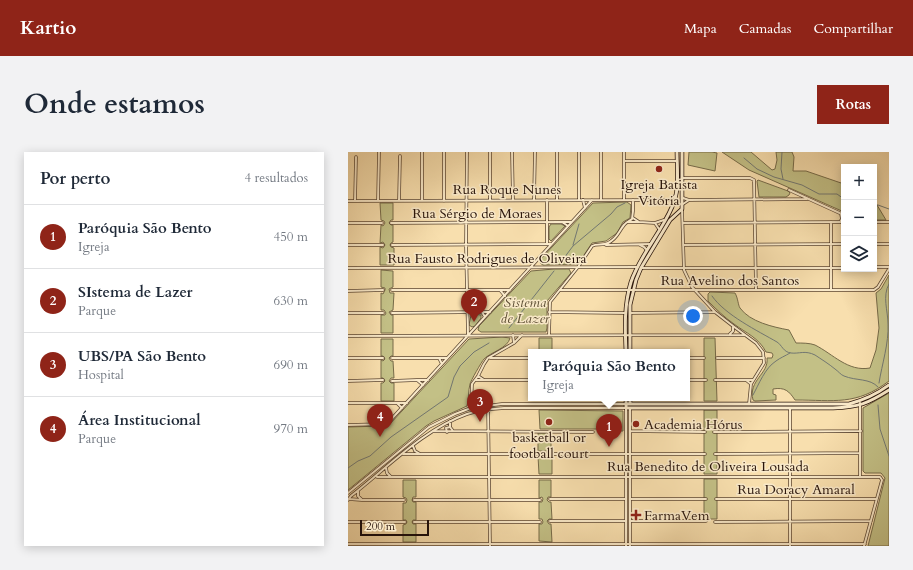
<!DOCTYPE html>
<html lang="pt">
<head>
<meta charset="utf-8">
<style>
	:root { --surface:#fff; --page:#f2f2f3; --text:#1f2937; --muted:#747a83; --line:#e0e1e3; --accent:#8f2418 }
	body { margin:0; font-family:Cardo,serif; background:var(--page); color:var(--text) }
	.controls { position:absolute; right:12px; top:12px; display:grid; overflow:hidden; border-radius:0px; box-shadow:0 2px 10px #0003 }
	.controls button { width:36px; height:36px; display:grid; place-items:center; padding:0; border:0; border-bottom:1px solid var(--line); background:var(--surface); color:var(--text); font:20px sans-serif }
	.scale { position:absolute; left:12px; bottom:10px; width:69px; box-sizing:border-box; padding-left:4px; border:2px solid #28140a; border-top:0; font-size:11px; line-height:14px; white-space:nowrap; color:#28140a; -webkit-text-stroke:3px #faeaca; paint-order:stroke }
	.you { position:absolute; left:345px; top:164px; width:14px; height:14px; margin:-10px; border:3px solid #fff; border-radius:50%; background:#1a73e8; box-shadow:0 0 0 6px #1a73e833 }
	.badge { display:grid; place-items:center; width:26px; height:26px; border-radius:50%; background:var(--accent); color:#fff; font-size:13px; font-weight:700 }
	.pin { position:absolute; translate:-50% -33px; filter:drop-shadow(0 1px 2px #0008) }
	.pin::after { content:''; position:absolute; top:21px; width:14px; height:12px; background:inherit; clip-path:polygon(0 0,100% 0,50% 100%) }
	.popup { position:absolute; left:180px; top:197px; width:162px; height:52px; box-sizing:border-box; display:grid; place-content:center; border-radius:0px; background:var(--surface); filter:drop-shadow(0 1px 3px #0005); font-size:13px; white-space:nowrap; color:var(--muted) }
	.popup b { font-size:15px; color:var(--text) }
	.popup::after { content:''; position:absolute; left:50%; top:100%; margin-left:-8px; border:8px solid transparent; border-top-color:var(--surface) }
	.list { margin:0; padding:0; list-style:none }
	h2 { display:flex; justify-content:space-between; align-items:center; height:52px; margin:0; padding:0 16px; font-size:17px }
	h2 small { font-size:13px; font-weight:400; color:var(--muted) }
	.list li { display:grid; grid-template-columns:26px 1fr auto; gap:12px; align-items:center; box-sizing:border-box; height:64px; padding:0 16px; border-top:1px solid var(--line) }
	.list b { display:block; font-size:15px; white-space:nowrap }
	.list p { margin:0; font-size:13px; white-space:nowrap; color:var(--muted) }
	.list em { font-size:13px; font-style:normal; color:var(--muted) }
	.icon { flex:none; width:22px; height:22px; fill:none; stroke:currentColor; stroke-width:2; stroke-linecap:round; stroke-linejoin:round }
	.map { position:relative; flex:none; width:541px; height:394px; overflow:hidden; border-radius:0px }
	header { display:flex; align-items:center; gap:24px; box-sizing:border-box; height:56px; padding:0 20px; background:var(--accent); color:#fff }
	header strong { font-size:19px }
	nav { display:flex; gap:22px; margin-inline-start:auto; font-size:14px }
	.intro { display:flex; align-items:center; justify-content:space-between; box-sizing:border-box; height:96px; padding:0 24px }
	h1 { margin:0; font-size:28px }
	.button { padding:10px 18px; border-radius:0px; background:var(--accent); color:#fff; font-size:14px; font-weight:700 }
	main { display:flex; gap:24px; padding:0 24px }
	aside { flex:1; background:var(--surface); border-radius:0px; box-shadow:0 2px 10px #0003 }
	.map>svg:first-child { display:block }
	.green { fill:#c3c086; stroke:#766a48 }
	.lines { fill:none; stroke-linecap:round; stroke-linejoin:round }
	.stream { stroke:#727771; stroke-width:1 }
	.street-casing { stroke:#5c4733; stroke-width:3.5 }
	.secondary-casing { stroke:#28140a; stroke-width:4.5 }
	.street { stroke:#faeaca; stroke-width:2 }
	.secondary { stroke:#faeaca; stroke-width:3 }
	.poi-dot { fill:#8f2418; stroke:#faeaca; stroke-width:1.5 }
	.labels { text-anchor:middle; stroke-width:3; stroke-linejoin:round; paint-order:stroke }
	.poi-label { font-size:14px; fill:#28140a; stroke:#faeaca }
	.street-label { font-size:14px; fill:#28140a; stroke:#faeaca }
	.park-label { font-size:14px; font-style:italic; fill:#5e5035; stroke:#faeaca }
</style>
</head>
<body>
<header>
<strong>Kartio</strong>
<nav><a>Mapa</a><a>Camadas</a><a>Compartilhar</a></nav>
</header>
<div class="intro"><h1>Onde estamos</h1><a class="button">Rotas</a></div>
<main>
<aside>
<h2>Por perto<small>4 resultados</small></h2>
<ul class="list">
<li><span class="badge">1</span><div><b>Paróquia São Bento</b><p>Igreja</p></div><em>450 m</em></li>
<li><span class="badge">2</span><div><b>SIstema de Lazer</b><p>Parque</p></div><em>630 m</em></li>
<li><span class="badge">3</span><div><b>UBS/PA São Bento</b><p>Hospital</p></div><em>690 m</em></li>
<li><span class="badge">4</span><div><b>Área Institucional</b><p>Parque</p></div><em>970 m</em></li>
</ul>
</aside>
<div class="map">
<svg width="541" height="394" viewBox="0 0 541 394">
	<rect width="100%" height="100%" fill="#f8dfae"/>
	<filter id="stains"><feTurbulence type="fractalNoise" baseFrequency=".005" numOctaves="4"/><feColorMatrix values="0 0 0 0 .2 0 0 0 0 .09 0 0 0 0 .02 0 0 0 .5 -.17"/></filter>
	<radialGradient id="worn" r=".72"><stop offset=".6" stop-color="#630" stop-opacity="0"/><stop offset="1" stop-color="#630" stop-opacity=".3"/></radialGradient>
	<path class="green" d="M341,0H364L369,1L367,19L340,13Z
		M374,0H403L424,18L427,17L429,8L428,0H444L446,5L445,19H458L496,32V60L401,18Z
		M410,28L440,39L442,41L441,43L438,45H411L409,29Z
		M526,48L538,68H526Z
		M279,50L283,53L282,66L275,70L269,81L258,89L244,91L230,112L195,113L192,111V108L245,51Z
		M32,51H45V68H43L41,71L43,73H45V90L43,91L42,93L43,95L46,96V113H32V95L35,96L37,93L35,90L32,91L33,73L35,74L37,71L36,69L33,68Z
		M203,72H213L217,74L203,89L201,87V75Z
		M206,117H221L223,121L199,149V176L198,180H133L130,178L131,174L183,119Z
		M33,118L45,119V135L41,137L42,141H46L45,158L41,160L43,163H45V181H33V163H37L38,161L36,158H33V141L35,142L37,138V136L33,135Z
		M541,123V229C508,254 486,248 447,248C441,239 437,235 425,237V242L428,243V248L407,249L405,248C400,228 421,222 419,206H424L425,203L424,201L418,200C411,186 398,181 386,172C376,165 368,157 360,149V142L362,140L387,141C390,146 390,153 392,156C402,170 425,175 441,178L448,191C454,191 462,191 467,193C485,202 500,220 522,216L528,198L531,176L528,141L533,137Z
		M125,162L133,163V166L127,174L124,175L121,173L123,163Z
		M154,185L162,186C160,196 143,200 136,207C134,209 122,230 122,232C120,239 121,247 119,254L86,269L78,274L0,338V275L36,274L41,273L121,187Z
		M191,186H204V200H191Z
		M356,186H367L369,249H356Z
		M33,187H45V204H43L41,206L43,209H45L46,226H43L41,229L43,231H46V249H33V231H35L37,229L35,226H33V208L35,209L37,207L35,204H33Z
		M541,241V394H520L537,326L533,321H517L515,319V256Z
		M191,258L275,259V279H255L249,277H192Z
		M356,258H369V322H356Z
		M190,281H203V299H190Z
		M190,304H204V322H191Z
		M356,327H369V367H356Z
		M55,328H68V345H65L64,348L65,350H68V368H65L64,370L65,372H68V390H55V373L58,372L59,370L58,368H55V351H58L59,348L58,346L55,345Z
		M191,328H203V345H200L199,348L201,350H203L204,367H201L199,369L201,372H203L204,390L191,389V372H194L195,370L194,367H191V350H194L195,347L194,345L191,346Z"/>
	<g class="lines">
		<path class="stream" d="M434,0L433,17L435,27
			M396,6L409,17L426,25L454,33L471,42H489L496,47
			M526,54L530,53L541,57
			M225,93L231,72
			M213,110L225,94L263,62L269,55L277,51
			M364,144C377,163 410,179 429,190C434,193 435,200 443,201C451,202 457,198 467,203C473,207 481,212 487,217C490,219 493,223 496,224C508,229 522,226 530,235
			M161,176L206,119
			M531,231C534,212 541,191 540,172C540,159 534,144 541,132
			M405,243C411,232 417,216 428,209C432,206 437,204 442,201
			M530,253L532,277L541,304
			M0,316L10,309L22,304L43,285L100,245L106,225L112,214L126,200L141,191"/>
		<defs>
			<path id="street" d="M74,0V49
				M96,0V49
				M119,0L118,93L120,183
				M142,0V48
				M164,0L165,48
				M209,0V48
				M276,9H329
				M335,26H402L406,28L408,138
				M441,38L496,63
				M335,46L341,48L335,52
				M186,48L187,0
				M231,48V0
				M235,48L237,56
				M253,48V0
				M276,48V0
				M341,48L459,47
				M0,49L318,48H322L327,44
				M7,49L8,5
				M30,49L31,0
				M51,49L52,4
				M334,57L336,118L344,135L367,160L385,174L408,191L415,200L416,211L403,232L401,252
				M280,70H291L285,66
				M291,70L307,71
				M483,70V138
				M492,70L494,67L493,62
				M526,70H541
				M0,71H34
				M43,71L214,70
				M335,71L496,70
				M220,74L214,70H224
				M311,77L307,71L316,68
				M199,92V48
				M526,92H541
				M0,93H35
				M44,93L203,92
				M258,93L303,92
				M292,93L296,95L299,98
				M335,93L496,92
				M526,115H541
				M0,116L289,115
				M293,116H496
				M44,138H152
				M212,138H526L530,135L541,117
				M0,139L35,138
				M157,144L152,138H162
				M201,160L277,161
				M0,161H35
				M44,161L134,160
				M282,161L367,160
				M137,165L134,160H142
				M382,182L385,179V174
				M165,183L166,191L174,183
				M201,183L202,150L230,115L244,94C249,91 254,94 260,91C270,86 270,80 276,73C278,70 282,69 284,67L285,59V48
				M0,184L397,183
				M0,206H35
				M44,206H91
				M142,206H183
				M339,206H356
				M369,206H416
				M94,212L91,206H99
				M127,228H136L130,224
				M136,228H183
				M339,228H358
				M367,228H398
				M0,229L35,228
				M44,229L69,228
				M403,232L398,228H405
				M75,233L69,228H80
				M0,251H49
				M512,251V324
				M140,253L142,394
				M54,256L49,251H59
				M123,256L124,232L130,224L136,212L140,206L166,191
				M102,269V275L105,279
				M0,273L39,272L244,48
				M85,279L245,280
				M282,279L357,280
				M99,280L98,276L102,275
				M366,280L513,279
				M55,302H72L67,299L65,294
				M72,302H357
				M367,302L512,301
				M29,325H43L39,321L38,316
				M43,325H532L534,328L516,394
				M0,341L81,275L107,262L123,256L154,252H278
				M1,347L14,348L10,344V339
				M202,347H278
				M282,347H358
				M368,347H528
				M0,348L3,344C39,316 76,277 119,262C131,258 143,257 156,256H278V394
				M14,348H56
				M66,348H192
				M202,369H278
				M282,369H358
				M0,370H57
				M66,370H192
				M367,370L523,369
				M0,392H517
				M282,394V256
				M442,394V256"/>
			<path id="secondary" d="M278,200C277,176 276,153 283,130C292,103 313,81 324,55C332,39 329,17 329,0
				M282,200V153L288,128L293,116L322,68L334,57V0
				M278,246V256H485C511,255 519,252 541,238
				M282,246V252
				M278,252H501C516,248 529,242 541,233"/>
		</defs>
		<use href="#street" class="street-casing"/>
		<use href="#secondary" class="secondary-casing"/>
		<use href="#street" class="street"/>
		<use href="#secondary" class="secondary"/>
	</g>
	<g class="poi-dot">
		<circle cx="311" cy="17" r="4"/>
		<circle cx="201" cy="270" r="4"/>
		<circle cx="288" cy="272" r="4"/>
		<path d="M286 357h4v4h4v4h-4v4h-4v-4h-4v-4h4z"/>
	</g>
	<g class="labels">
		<g class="poi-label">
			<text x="311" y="37">Igreja Batista<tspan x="311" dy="16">Vitória</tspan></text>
			<text x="296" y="277" text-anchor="start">Academia Hórus</text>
			<text x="201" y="290">basketball or<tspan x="201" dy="16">football court</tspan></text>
			<text x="296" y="368" text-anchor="start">FarmaVem</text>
		</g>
		<g class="street-label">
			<text x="159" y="42">Rua Roque Nunes</text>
			<text x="129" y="66">Rua Sérgio de Moraes</text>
			<text x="139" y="111">Rua Fausto Rodrigues de Oliveira</text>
			<text x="382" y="133">Rua Avelino dos Santos</text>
			<text x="360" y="319">Rua Benedito de Oliveira Lousada</text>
			<text x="448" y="342">Rua Doracy Amaral</text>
		</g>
		<g class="park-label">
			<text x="177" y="155">Sistema<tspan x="177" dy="16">de Lazer</tspan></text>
		</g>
	</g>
	<rect width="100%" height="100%" filter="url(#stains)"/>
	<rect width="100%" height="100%" fill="url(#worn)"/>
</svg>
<div class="controls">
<button>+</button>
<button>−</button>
<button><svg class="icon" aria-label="layers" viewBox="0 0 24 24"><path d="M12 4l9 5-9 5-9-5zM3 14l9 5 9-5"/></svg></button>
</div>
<div class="scale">200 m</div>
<div class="you"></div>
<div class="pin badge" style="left:261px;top:295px">1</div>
<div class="popup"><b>Paróquia São Bento</b>Igreja</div>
<div class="pin badge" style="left:126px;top:170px">2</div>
<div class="pin badge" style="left:132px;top:270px">3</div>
<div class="pin badge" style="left:32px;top:285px">4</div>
</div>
</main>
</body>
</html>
